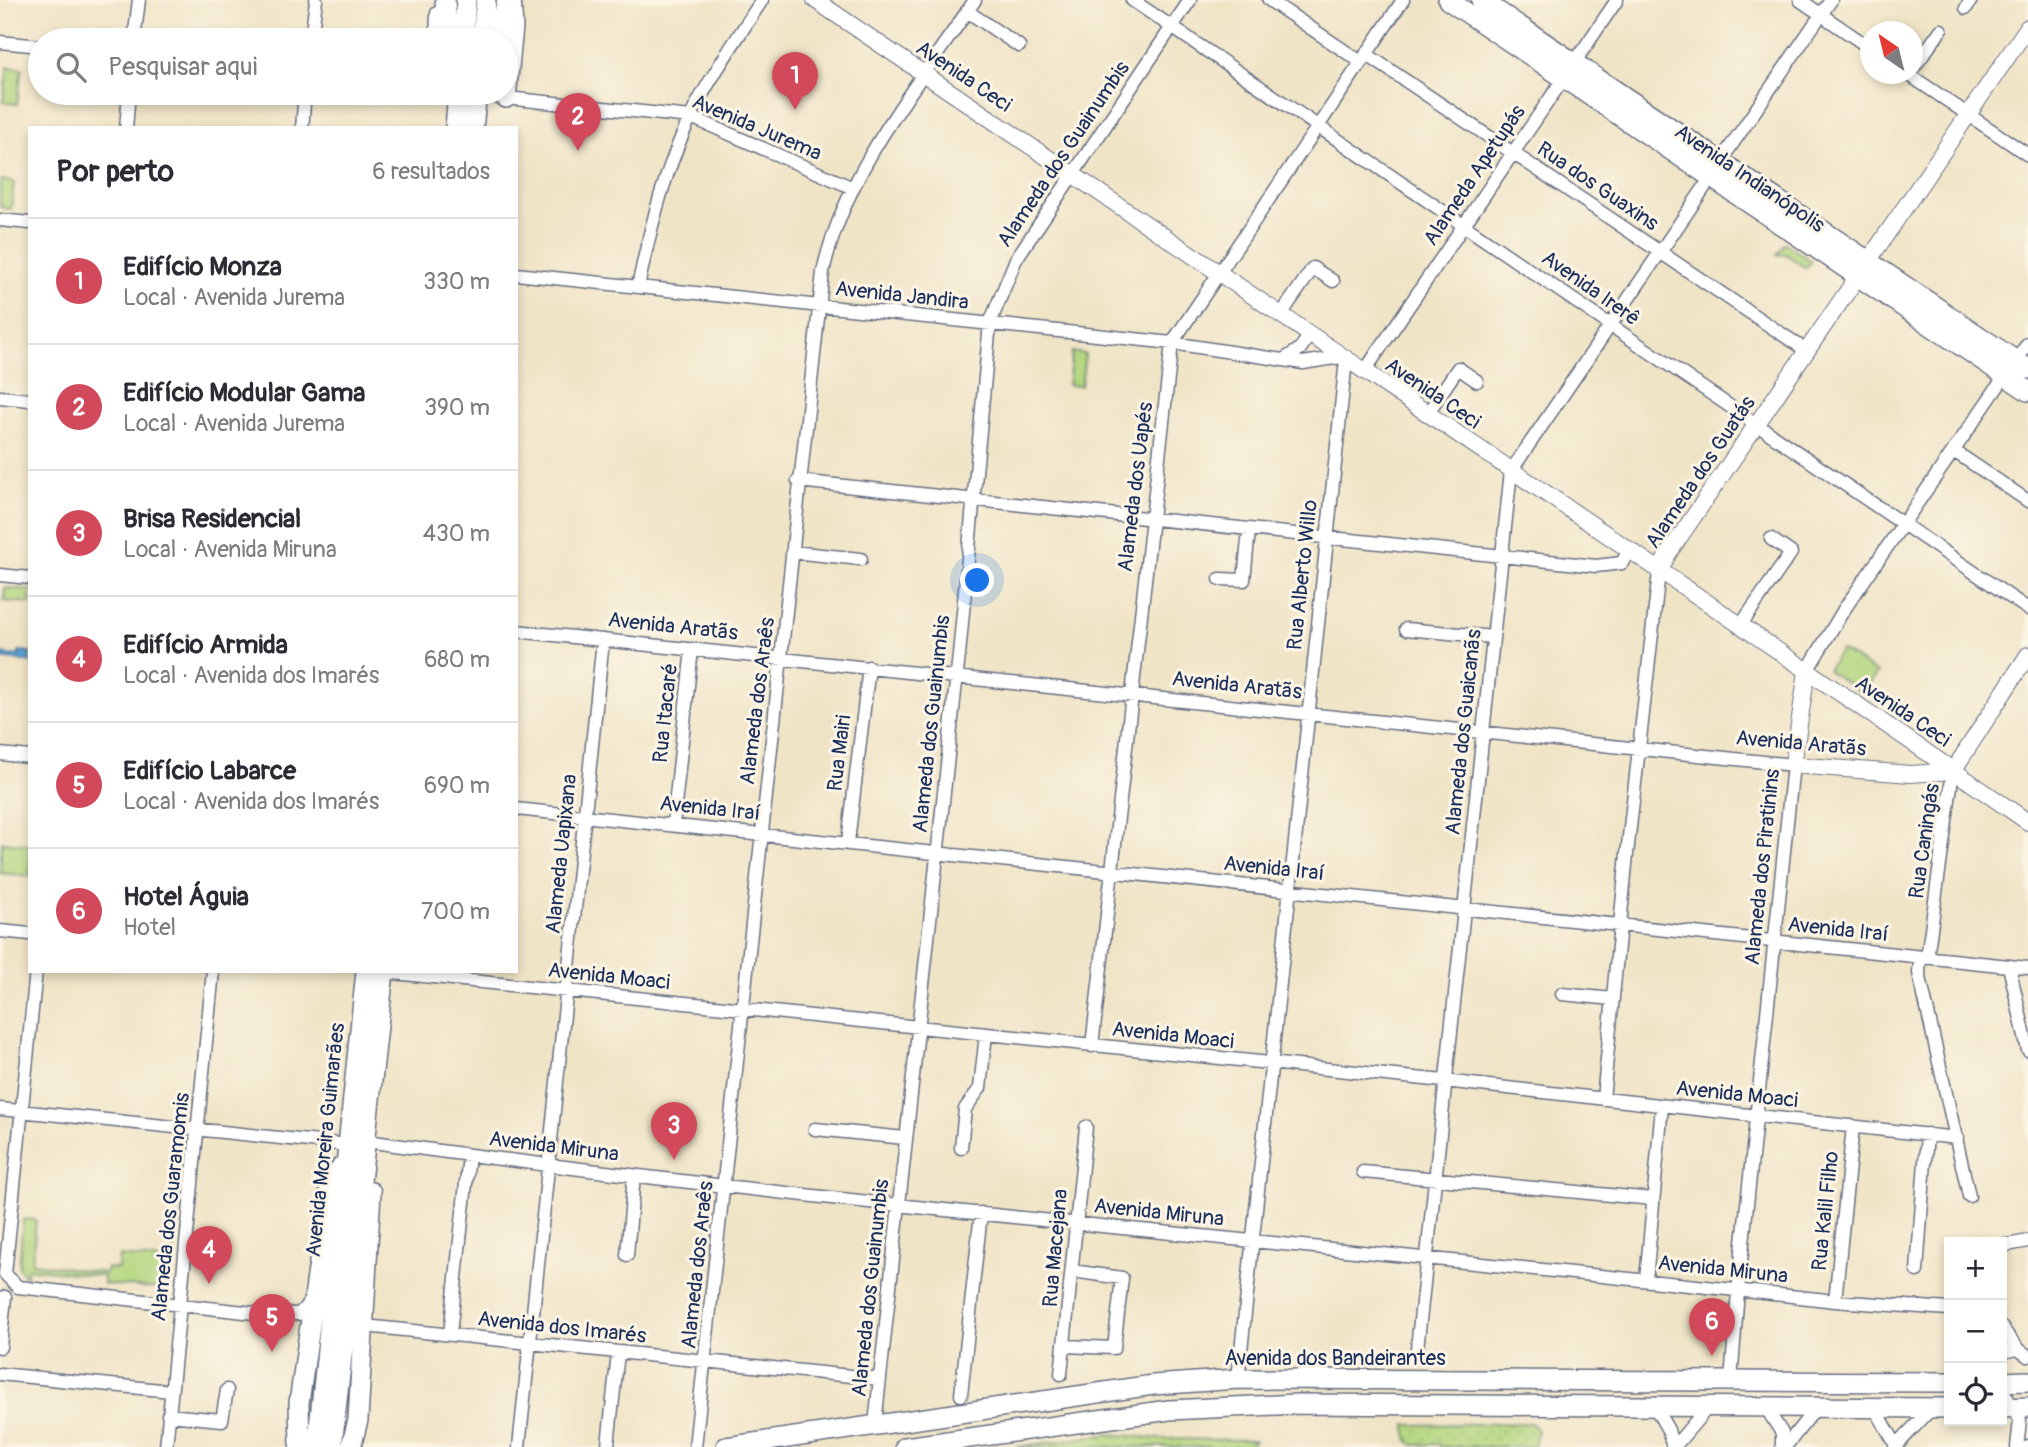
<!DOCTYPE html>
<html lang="pt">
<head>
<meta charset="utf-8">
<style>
	:root { --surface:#fff; --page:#f7f7f7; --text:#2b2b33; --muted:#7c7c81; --line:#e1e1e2; --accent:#d1495b }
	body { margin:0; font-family:Pangolin,sans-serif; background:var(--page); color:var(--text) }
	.controls { position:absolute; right:21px; bottom:21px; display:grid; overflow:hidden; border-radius:0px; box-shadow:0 4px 10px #0003 }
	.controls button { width:63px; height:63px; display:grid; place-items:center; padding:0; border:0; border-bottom:2px solid var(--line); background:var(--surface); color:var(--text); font:35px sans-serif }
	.compass { position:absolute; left:1860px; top:21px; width:63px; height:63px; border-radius:50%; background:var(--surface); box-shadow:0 4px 10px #0003; rotate:325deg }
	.you { position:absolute; left:978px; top:581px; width:24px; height:24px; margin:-18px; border:5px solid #fff; border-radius:50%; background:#1a73e8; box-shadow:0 0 0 10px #1a73e833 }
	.badge { display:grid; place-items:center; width:46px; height:46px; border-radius:50%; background:var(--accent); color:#fff; font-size:23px; font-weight:700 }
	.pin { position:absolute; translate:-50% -58px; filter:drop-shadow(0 2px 4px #0008) }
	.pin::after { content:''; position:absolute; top:37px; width:24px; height:21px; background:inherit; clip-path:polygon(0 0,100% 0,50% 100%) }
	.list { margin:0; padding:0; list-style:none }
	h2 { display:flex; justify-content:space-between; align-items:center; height:91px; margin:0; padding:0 28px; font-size:30px }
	h2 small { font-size:23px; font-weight:400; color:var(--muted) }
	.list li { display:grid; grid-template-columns:46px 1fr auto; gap:21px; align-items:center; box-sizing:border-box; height:126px; padding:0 28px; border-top:2px solid var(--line) }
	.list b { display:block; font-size:26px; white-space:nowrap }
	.list p { margin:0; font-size:23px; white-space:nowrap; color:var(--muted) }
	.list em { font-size:23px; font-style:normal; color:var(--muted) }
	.icon { flex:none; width:38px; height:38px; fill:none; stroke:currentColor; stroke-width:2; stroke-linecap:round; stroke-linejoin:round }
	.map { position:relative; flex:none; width:2028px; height:1447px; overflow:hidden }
	.search { position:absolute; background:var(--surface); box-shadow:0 4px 10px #0003; left:28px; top:28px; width:490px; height:77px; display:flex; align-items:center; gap:18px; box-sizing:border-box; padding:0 24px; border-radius:38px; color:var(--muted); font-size:26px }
	.panel { position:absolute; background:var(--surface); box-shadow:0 4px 10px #0003; left:28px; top:126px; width:490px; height:847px; border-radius:0px }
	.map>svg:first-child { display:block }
	.grass { fill:url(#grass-dots); stroke:#68826e; stroke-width:2 }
	.garden { fill:#b4d67f; stroke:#68826e; stroke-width:2 }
	.water { fill:#5da5d4; stroke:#3c6a99; stroke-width:2 }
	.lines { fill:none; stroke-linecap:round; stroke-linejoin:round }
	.minor-casing { stroke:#666e82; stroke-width:15 }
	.tertiary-casing { stroke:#666e82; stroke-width:18 }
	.primary-casing { stroke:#666e82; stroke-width:22 }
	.trunk-casing { stroke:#666e82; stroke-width:22 }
	.minor { stroke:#fff; stroke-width:12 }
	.tertiary { stroke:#fff; stroke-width:16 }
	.primary { stroke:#fff; stroke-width:19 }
	.trunk { stroke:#fff; stroke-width:19 }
	.labels { text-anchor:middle; stroke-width:6; stroke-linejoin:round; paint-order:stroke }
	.street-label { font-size:21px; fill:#1b2f5e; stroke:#fcf5e5 }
</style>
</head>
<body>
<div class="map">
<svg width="2028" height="1447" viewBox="0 0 2028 1447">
	<defs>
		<pattern id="grass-dots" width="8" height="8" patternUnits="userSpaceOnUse" patternTransform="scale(1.75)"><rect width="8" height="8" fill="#b4d67f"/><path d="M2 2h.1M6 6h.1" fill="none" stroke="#9ab870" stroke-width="1.8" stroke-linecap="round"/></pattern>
	</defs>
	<rect width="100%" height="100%" fill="#fcf5e5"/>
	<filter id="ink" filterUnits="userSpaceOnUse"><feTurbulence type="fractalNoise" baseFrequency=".0143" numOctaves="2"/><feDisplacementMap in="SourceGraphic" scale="14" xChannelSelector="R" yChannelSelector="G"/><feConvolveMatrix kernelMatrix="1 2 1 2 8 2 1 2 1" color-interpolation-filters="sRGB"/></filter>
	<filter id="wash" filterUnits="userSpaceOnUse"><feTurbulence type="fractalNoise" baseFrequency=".00686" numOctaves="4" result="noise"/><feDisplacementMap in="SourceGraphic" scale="28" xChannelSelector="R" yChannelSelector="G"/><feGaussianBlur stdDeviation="1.57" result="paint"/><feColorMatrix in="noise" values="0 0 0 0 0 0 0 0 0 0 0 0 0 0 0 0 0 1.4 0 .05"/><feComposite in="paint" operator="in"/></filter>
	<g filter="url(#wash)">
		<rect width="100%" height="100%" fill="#f0e4c6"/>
		<path class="grass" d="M1531,1423L1537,1430L1534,1447H1440V1444L1413,1445L1407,1439V1425Z
			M1110,1434L1163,1439L1255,1440L1250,1447H1015Z"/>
		<path class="garden" d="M65,30L119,36L118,40L65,36Z
			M8,67L22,68L17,104L3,102Z
			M0,180L14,182L11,209L0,207Z
			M1785,243L1811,261L1806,268L1786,254L1777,255Z
			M1072,352L1085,354L1081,386L1068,385Z
			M5,588L30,590V603L4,601Z
			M1841,650L1877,673L1863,694L1827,670Z
			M2,842L30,845V876L0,873Z
			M23,1219L36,1220L32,1263L106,1273L107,1268L118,1269L119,1256L168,1261L170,1234L174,1235L170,1283L161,1289L103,1284V1276L27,1268L26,1277L19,1268Z"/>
		<path class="water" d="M19,651L30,652V662L0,658V654L19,656Z"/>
	</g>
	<g filter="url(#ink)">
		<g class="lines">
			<defs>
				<path id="minor" d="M1132,0L2028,609
					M1269,0L1361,62
					M1800,0L1870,48
					M1966,8L1971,0
					M967,11L1019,46
					M134,40L139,0
					M311,40L316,0
					M436,40L437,13
					M0,42L40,46
					M1366,54L1807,351
					M1912,70L1941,30
					M1908,74L2028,155
					M477,95L691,117L853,188
					M126,128L129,93
					M302,128L305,93
					M1720,162L1831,0
					M0,220L30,223
					M516,274L1172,343L1303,363L1341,357
					M638,287C651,224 667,161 697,104C716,68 740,34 762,0
					M1280,316L1313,268L1333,281
					M1283,360L1300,349L1309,336
					M2016,361L2028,343
					M1364,372L1617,0
					M0,397L30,400
					M1427,414L1458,368L1477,381
					M1954,451L2028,501
					M798,481L1596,566L1622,563L1629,549
					M792,552L861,559
					M0,575L30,578
					M1220,579L1244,580L1249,530
					M1740,626L1791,553L1771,539
					M1406,629L1493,637
					M516,631L1793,765L1738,1291L1731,1381
					M1807,671L1843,611L2005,376
					M0,754L30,757
					M516,809L2028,968
					M673,824L692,649
					M848,842L869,667
					M0,931L30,934
					M1920,957L1919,973L1969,1196
					M1927,958L1953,771
					M2009,966L2028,1050
					M384,972L1444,1081L1957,1138
					M1562,994L1613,999
					M1092,1046L1172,343L1403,0
					M1603,1099L1627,854L1659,572
					M0,1109L348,1145
					M815,1129L905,1138
					M366,1141C854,1209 1346,1246 1835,1301L1949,1309
					M961,1148L965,1109L980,1088L986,1034
					M1363,1172L1653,1199
					M2002,1246L2028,1241
					M627,1255L634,1176
					M1917,1271L1927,1134
					M5,1274L18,1287L254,1313L299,1314L311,1301
					M5,1274L36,971
					M1646,1280L1662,1106
					M1835,1301L1853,1126
					M365,1326L880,1379
					M2002,1328L2018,1349
					M450,1334L469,1155
					M1064,1346L1114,1348L1122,1278L1072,1271
					M0,1347L5,1297
					M1417,1349L1511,471L1710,179
					M2002,1352L2018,1349L2028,1356
					M0,1374L171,1391
					M1061,1374L1086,1127
					M1238,1379L1346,360
					M2002,1389L2020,1420L2017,1447
					M961,1395L981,1213
					M1655,1407L1668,1430L1673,1447
					M1766,1408L1782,1433V1447
					M1875,1408L1896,1445
					M168,1415L222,1420L227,1390
					M875,1424L959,655L990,323L1016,259L1190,0
					M608,1445L618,1353
					M166,1447L213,971
					M519,1447L603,640
					M695,1447L823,272C845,171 918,84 975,0
					M1674,1447L1708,1407
					M1785,1447L1816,1408
					M1895,1447L1932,1408
					M2027,1447L2028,1446"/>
				<path id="tertiary" d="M815,0C1219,275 1626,544 2028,822
					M1659,572L1668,554L2028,27
					M1807,671L1793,765L1911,774L1953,771
					M1953,771L2028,655"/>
				<path id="primary" d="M1448,0L2028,391
					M1481,0L2028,369"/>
				<path id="trunk" d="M445,0L447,40
					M463,40L466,0
					M482,40L486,0
					M497,40L506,4
					M506,98L513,27L511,0
					M455,128L458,93
					M473,128L477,93
					M2002,1382L2028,1381
					M2002,1408L2028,1407
					M300,1447L299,1403L329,1192L341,1167
					M317,1447L366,971
					M332,1447L384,971
					M351,1447L358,1420L371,1192
					M726,1447L1153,1385L1238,1379L1949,1382
					M905,1447L1169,1410L1297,1404L1949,1408"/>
			</defs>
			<use href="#minor" class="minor-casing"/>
			<use href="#tertiary" class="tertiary-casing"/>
			<use href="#primary" class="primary-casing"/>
			<use href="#trunk" class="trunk-casing"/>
			<use href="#minor" class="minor"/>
			<use href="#tertiary" class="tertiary"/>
			<use href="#primary" class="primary"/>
			<use href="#trunk" class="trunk"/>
		</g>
	</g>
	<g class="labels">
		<g class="street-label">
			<text transform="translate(964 76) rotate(34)" y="7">Avenida Ceci</text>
			<text transform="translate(757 127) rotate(23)" y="7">Avenida Jurema</text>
			<text transform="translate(1063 154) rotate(-56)" y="7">Alameda dos Guainumbis</text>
			<text transform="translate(1474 175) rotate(-56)" y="7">Alameda Apetupás</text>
			<text transform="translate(1750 178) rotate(34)" y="7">Avenida Indianópolis</text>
			<text transform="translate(1598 186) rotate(34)" y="7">Rua dos Guaxins</text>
			<text transform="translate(1591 288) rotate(35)" y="7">Avenida Irerê</text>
			<text transform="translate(902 295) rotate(6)" y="7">Avenida Jandira</text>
			<text transform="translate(1433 393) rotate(34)" y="7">Avenida Ceci</text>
			<text transform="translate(1700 472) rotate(-56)" y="7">Alameda dos Guatás</text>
			<text transform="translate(1135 487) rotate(-83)" y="7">Alameda dos Uapés</text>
			<text transform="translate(1302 575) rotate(-84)" y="7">Rua Alberto Willo</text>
			<text transform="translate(673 626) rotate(6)" y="7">Avenida Aratãs</text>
			<text transform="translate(1237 685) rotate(6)" y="7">Avenida Aratãs</text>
			<text transform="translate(757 701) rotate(-83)" y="7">Alameda dos Araês</text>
			<text transform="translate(1903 711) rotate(34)" y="7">Avenida Ceci</text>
			<text transform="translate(665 713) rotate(-84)" y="7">Rua Itacaré</text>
			<text transform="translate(931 724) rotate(-84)" y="7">Alameda dos Guainumbis</text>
			<text transform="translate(1463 732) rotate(-84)" y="7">Alameda dos Guaicanãs</text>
			<text transform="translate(1801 743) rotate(5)" y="7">Avenida Aratãs</text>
			<text transform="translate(839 753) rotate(-83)" y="7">Rua Mairi</text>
			<text transform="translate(710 808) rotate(6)" y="7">Avenida Iraí</text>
			<text transform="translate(1924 841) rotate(-82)" y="7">Rua Caningás</text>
			<text transform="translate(561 854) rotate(-84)" y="7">Alameda Uapixana</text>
			<text transform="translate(1762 867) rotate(-84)" y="7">Alameda dos Piratinins</text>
			<text transform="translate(1274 868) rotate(6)" y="7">Avenida Iraí</text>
			<text transform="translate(1838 929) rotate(6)" y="7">Avenida Iraí</text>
			<text transform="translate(609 976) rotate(6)" y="7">Avenida Moaci</text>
			<text transform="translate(1173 1035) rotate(6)" y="7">Avenida Moaci</text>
			<text transform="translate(1737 1094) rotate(6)" y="7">Avenida Moaci</text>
			<text transform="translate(325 1140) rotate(-84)" y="7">Avenida Moreira Guimarães</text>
			<text transform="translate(554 1146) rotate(7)" y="7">Avenida Miruna</text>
			<text transform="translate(170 1207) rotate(-84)" y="7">Alameda dos Guaramomis</text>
			<text transform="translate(1825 1211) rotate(-84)" y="7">Rua Kalil Filho</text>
			<text transform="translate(1159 1212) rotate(6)" y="7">Avenida Miruna</text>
			<text transform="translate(1055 1248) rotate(-85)" y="7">Rua Macejana</text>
			<text transform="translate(697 1265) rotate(-84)" y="7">Alameda dos Araês</text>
			<text transform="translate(1723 1269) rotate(6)" y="7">Avenida Miruna</text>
			<text transform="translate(870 1288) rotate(-84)" y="7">Alameda dos Guainumbis</text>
			<text transform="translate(562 1327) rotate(6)" y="7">Avenida dos Imarés</text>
			<text x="1335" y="1365">Avenida dos Bandeirantes</text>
		</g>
	</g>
</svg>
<div class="controls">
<button>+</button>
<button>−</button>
<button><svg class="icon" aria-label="locate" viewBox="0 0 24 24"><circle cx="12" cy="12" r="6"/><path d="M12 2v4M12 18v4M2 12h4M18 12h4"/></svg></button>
</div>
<svg class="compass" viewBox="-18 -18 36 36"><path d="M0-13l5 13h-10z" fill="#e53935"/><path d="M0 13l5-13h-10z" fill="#7c7c81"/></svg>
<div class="you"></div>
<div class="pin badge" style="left:795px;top:110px">1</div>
<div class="pin badge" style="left:578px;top:151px">2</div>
<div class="pin badge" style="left:674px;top:1160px">3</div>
<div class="pin badge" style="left:209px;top:1284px">4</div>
<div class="pin badge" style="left:272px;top:1352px">5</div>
<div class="pin badge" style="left:1712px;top:1356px">6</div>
<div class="search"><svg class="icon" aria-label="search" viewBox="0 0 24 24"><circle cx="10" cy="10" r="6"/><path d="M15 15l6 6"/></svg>Pesquisar aqui</div>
<section class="panel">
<h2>Por perto<small>6 resultados</small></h2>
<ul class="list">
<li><span class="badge">1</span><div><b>Edifício Monza</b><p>Local · Avenida Jurema</p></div><em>330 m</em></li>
<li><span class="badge">2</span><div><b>Edifício Modular Gama</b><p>Local · Avenida Jurema</p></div><em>390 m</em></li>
<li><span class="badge">3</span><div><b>Brisa Residencial</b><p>Local · Avenida Miruna</p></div><em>430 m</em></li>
<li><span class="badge">4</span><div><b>Edifício Armida</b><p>Local · Avenida dos Imarés</p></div><em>680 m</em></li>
<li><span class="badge">5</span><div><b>Edifício Labarce</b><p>Local · Avenida dos Imarés</p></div><em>690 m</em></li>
<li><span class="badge">6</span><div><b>Hotel Águia</b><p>Hotel</p></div><em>700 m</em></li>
</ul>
</section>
</div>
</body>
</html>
